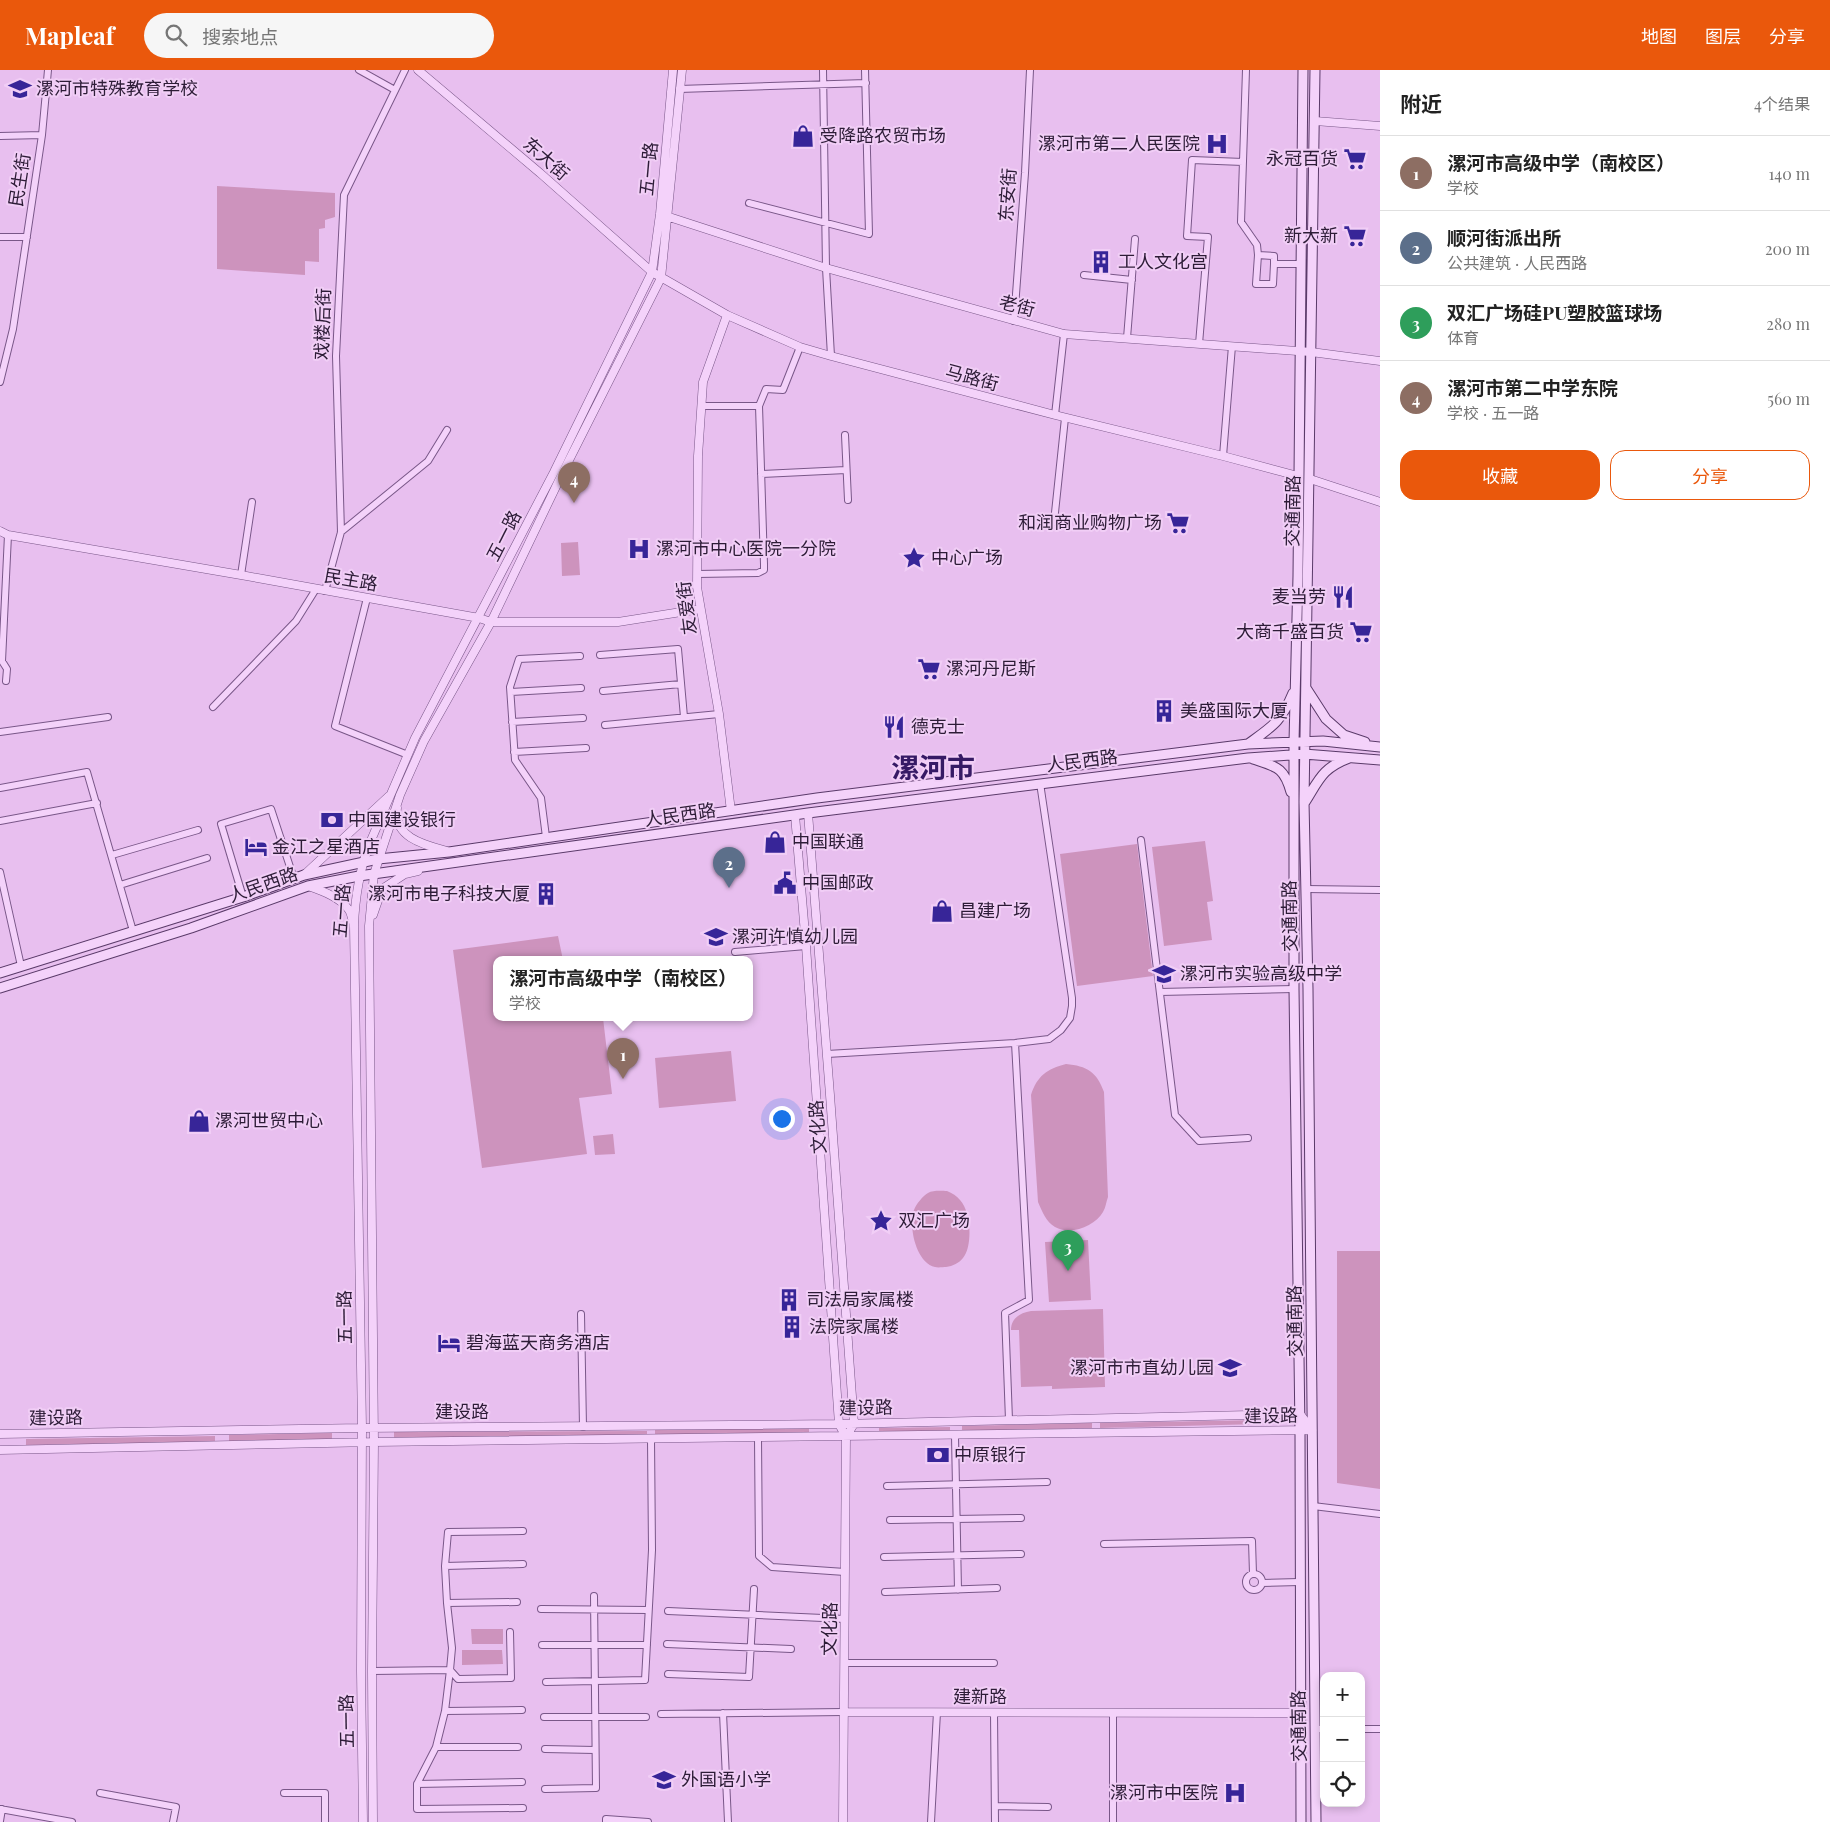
<!DOCTYPE html>
<html lang="zh">
<head>
<meta charset="utf-8">
<style>
	:root { --surface:#fff; --page:#f6f6f6; --text:#222; --muted:#767676; --line:#e0e0e0; --accent:#ea580c }
	body { margin:0; font-family:"Playfair Display","Noto Sans SC",serif; background:var(--page); color:var(--text) }
	.controls { position:absolute; right:15px; bottom:15px; display:grid; overflow:hidden; border-radius:10px; box-shadow:0 2px 8px #0003 }
	.controls button { width:45px; height:45px; display:grid; place-items:center; padding:0; border:0; border-bottom:1px solid var(--line); background:var(--surface); color:var(--text); font:25px sans-serif }
	.you { position:absolute; left:781px; top:1048px; width:18px; height:18px; margin:-12px; border:4px solid #fff; border-radius:50%; background:#1a73e8; box-shadow:0 0 0 8px #1a73e833 }
	.badge { display:grid; place-items:center; width:32px; height:32px; border-radius:50%; background:var(--accent); color:#fff; font-size:16px; font-weight:700 }
	.pin { position:absolute; translate:-50% -41px; filter:drop-shadow(0 1px 2px #0008) }
	.pin::after { content:''; position:absolute; top:26px; width:18px; height:15px; background:inherit; clip-path:polygon(0 0,100% 0,50% 100%) }
	.popup { position:absolute; left:493px; top:886px; width:260px; height:65px; box-sizing:border-box; display:grid; place-content:center; border-radius:10px; background:var(--surface); filter:drop-shadow(0 1px 4px #0005); font-size:16px; white-space:nowrap; color:var(--muted) }
	.popup b { font-size:19px; color:var(--text) }
	.popup::after { content:''; position:absolute; left:50%; top:100%; margin-left:-10px; border:10px solid transparent; border-top-color:var(--surface) }
	.list { margin:0; padding:0; list-style:none }
	h2 { display:flex; justify-content:space-between; align-items:center; height:65px; margin:0; padding:0 20px; font-size:21px }
	h2 small { font-size:16px; font-weight:400; color:var(--muted) }
	.list li { display:grid; grid-template-columns:32px 1fr auto; gap:15px; align-items:center; box-sizing:border-box; height:75px; padding:0 20px; border-top:1px solid var(--line) }
	.list b { display:block; font-size:19px; white-space:nowrap }
	.list p { margin:0; font-size:16px; white-space:nowrap; color:var(--muted) }
	.list em { font-size:16px; font-style:normal; color:var(--muted) }
	.actions { display:flex; gap:10px; padding:15px 20px }
	.actions a { flex:1; padding:11px 0; border:1px solid var(--accent); border-radius:15px; text-align:center; font-size:18px; color:var(--accent) }
	.actions .main { background:var(--accent); color:#fff }
	.icon { flex:none; width:28px; height:28px; fill:none; stroke:currentColor; stroke-width:2; stroke-linecap:round; stroke-linejoin:round }
	.map { position:relative; flex:none; width:1380px; height:1752px; overflow:hidden }
	header { display:flex; align-items:center; gap:30px; box-sizing:border-box; height:70px; padding:0 25px; background:var(--accent); color:#fff }
	header strong { font-size:24px }
	nav { display:flex; gap:28px; margin-inline-start:auto; font-size:18px }
	.search { width:350px; height:45px; background:var(--page); display:flex; align-items:center; gap:12px; box-sizing:border-box; padding:0 18px; border-radius:28px; color:var(--muted); font-size:19px }
	main { display:flex }
	aside { flex:1; background:var(--surface) }
	.map>svg:first-child { display:block }
	.green { fill:#cd93bd }
	.lines { fill:none; stroke-linecap:round; stroke-linejoin:round }
	.minor-casing { stroke:#795788; stroke-width:8 }
	.tertiary-casing { stroke:#795788; stroke-width:9 }
	.secondary-casing { stroke:#5a3a69; stroke-width:11 }
	.minor { stroke:#f4d2fa; stroke-width:6 }
	.tertiary { stroke:#f4d2fa; stroke-width:8 }
	.secondary { stroke:#f4d2fa; stroke-width:9 }
	.labels { text-anchor:middle; stroke-width:4; stroke-linejoin:round; paint-order:stroke }
	.poi-label { font-size:18px; fill:#2d1c37; stroke:#f1cef6; text-anchor:start }
	.street-label { font-size:18px; fill:#2d1c37; stroke:#f1cef6 }
	.town-label { font-size:28px; font-weight:bold; fill:#361a65; stroke:#f1cef6 }
</style>
</head>
<body>
<header>
<strong>Mapleaf</strong>
<div class="search"><svg class="icon" aria-label="search" viewBox="0 0 24 24"><circle cx="10" cy="10" r="6"/><path d="M15 15l6 6"/></svg>搜索地点</div>
<nav><a>地图</a><a>图层</a><a>分享</a></nav>
</header>
<main>
<div class="map">
<svg width="1380" height="1752" viewBox="0 0 1380 1752">
	<rect width="100%" height="100%" fill="#e8bfef"/>
	<path class="green" d="M217,116L335,123V147L325,150V158L319,159V192L305,191V205L217,199Z
		M578,472L580,505L562,506L561,473Z
		M1205,771L1213,831L1207,832L1212,870L1164,876L1152,777Z
		M1137,774L1153,906L1077,916L1060,784Z
		M558,866L563,890H497V948H603L612,1024L579,1028L587,1084L482,1098L453,880Z
		M731,981L736,1031L659,1038L655,988Z
		M1066,994C1087,996 1097,1002 1104,1022L1108,1127C1106,1132 1106,1137 1103,1142C1095,1156 1071,1166 1055,1157C1046,1152 1042,1141 1038,1132L1031,1025C1037,1006 1047,999 1066,994Z
		M613,1064L615,1084L595,1085L593,1066Z
		M947,1121C952,1123 957,1126 960,1130C971,1141 973,1176 963,1188C959,1193 953,1196 946,1197C943,1197 938,1198 935,1197C916,1193 908,1156 914,1140C916,1134 923,1126 928,1123C933,1120 942,1121 947,1121Z
		M1088,1170L1091,1230L1049,1232L1045,1172Z
		M1337,1181H1380V1419L1337,1413Z
		M1103,1239L1105,1317L1052,1319V1316L1021,1317L1019,1260H1011C1011,1248 1020,1243 1031,1241Z
		M1261,1350L1265,1353L1261,1354L1100,1358V1353Z
		M1092,1353V1358L962,1361V1356Z
		M950,1357V1361L879,1362V1358Z
		M809,1358V1364L655,1366V1360Z
		M647,1361V1366L394,1368V1362Z
		M332,1363V1369L229,1371V1365Z
		M215,1366V1372L26,1375V1369Z
		M471,1559H503V1574H472Z
		M462,1580H502L503,1594L462,1595Z"/>
	<g class="lines">
		<defs>
			<path id="minor" d="M359,0L395,20
				M823,0L826,198L831,286
				M1246,0L1241,152L1257,175L1258,185L1256,214H1273L1274,194H1302
				M679,19L866,13
				M0,66L42,65
				M749,133L869,164L865,0
				M0,167H27
				M1258,185L1274,186V194
				M1084,205L1132,210
				M1014,251L1025,103L1030,0
				M1127,268L1135,169
				M1199,274L1208,167L1187,166L1192,90L1243,92
				M0,312L13,259L42,65L48,0
				M759,336L766,319L783,320L800,277
				M1055,345L1064,264
				M845,365L848,430
				M1223,386L1232,276
				M761,404L846,400
				M1054,452L1065,348
				M341,462L428,391L447,360
				M697,504L758,503L764,500V494L759,336H701
				M241,505L252,432
				M325,521L341,462L336,286L344,125L405,0
				M367,528L335,656L408,685
				M600,585L678,579L684,647
				M6,611L7,599L2,591L8,465
				M603,621L681,614
				M511,622L581,618
				M213,637L296,551L316,519
				M512,652L583,648
				M605,655L719,644
				M0,662L108,647
				M514,682L586,678
				M0,718L87,702L133,861
				M0,751L97,733
				M546,767L541,728L515,690L510,617L519,589L580,586
				M1141,770L1175,1045L1199,1071L1248,1068
				M112,785L198,760
				M0,802L21,896
				M120,815L207,788
				M1306,819L1380,820
				M243,827L221,754L271,739L294,809
				M735,882L806,876
				M1160,922L1294,919
				M827,984L1015,973L1049,969L1061,960L1070,948L1072,936V928L1040,713
				M581,1244L583,1357
				M1009,1350L1005,1243L1029,1230L1015,973
				M955,1366L958,1520
				M758,1368L759,1486L772,1497L845,1502
				M887,1416L1047,1412
				M1313,1436L1380,1444
				M890,1450L1021,1448
				M1104,1474L1252,1471L1253,1504
				M884,1487L1021,1484
				M445,1496L523,1494
				M1246 1512a8 8 0 1 1 16 0a8 8 0 1 1-16 0Z
				M1262,1513L1299,1512
				M885,1522L997,1518
				M447,1533L517,1532
				M541,1539L648,1540
				M668,1541L845,1549
				M667,1574L791,1579
				M542,1575H647
				M844,1593H994
				M372,1601L450,1600L458,1609L511,1608L510,1562
				M668,1604L749,1607L754,1519
				M546,1612L645,1610L652,1480L651,1369
				M445,1641L522,1640
				M994,1642L995,1752
				M723,1643L728,1752
				M1113,1643V1752
				M661,1644L843,1642
				M544,1647H646
				M1316,1659H1324
				M1361,1659H1380
				M436,1677H518
				M545,1679L595,1680
				M417,1714L522,1712
				M545,1719L596,1718L594,1526
				M100,1723L176,1737L173,1752
				M284,1723H325V1752
				M995,1736L1048,1737
				M523,1738L417,1739V1714L436,1677L445,1641L450,1600L452,1578L447,1533L445,1496L448,1462L523,1461
				M0,1739L72,1752
				M0,1751L2,1739
				M606,1752V1749L648,1752
				M931,1752L937,1642"/>
			<path id="tertiary" d="M418,0L540,103L652,202L727,245L800,277L831,286L1055,345L1223,386L1298,406
				M1315,51L1380,56
				M663,145L826,198L1064,264L1311,282L1380,291
				M727,245L703,312L698,386L697,517L719,644L731,741
				M1310,409L1380,432
				M0,461L8,465L241,505L479,548L491,552H618L700,539
				M397,738C393,768 425,775 447,781
				M808,743L830,1025L854,1354L846,1367
				M795,745L806,876L839,1354L846,1367L843,1752
				M304,805L389,726
				M308,816C322,821 340,827 349,840C351,843 352,848 353,852
				M373,845L382,819L405,804L418,801
				M0,1364L362,1358L839,1354L1300,1344L1312,1360
				M0,1380L374,1372L1312,1360
				M843,1642L1300,1643
				M363,1752L361,1601L362,1358L354,856C355,828 359,802 369,775L415,668L554,402L652,202L660,144L673,0
				M373,1752L372,1601L374,1372L369,856L374,804L400,725L424,671L491,552L562,404L661,208L682,0"/>
			<path id="secondary" d="M1315,0L1304,732L1308,919L1316,1752
				M1306,618L1326,649L1344,665L1365,672
				M1248,674C1273,656 1281,652 1293,623
				M1253,689C1277,697 1284,697 1291,722
				M1305,732C1319,710 1322,698 1349,688
				M0,903L243,827L304,805L378,789L449,782L817,728L1248,674L1323,671L1380,677
				M0,918L191,858L308,816L359,806L808,743L1248,688L1304,684L1380,690
				M1301,1752L1300,1361L1294,919V672L1298,506L1303,0"/>
		</defs>
		<use href="#minor" class="minor-casing"/>
		<use href="#tertiary" class="tertiary-casing"/>
		<use href="#secondary" class="secondary-casing"/>
		<use href="#minor" class="minor"/>
		<use href="#tertiary" class="tertiary"/>
		<use href="#secondary" class="secondary"/>
	</g>
	<defs>
		<symbol id="school-bare" viewBox="-9 -9 18 18"><path d="M0-5L7-2L0 1L-7-2ZM-4 1L0 2.5L4 1V4Q0 6-4 4Z" fill="#372598" stroke="#f1cef6" stroke-width="2.5" paint-order="stroke"/></symbol>
		<symbol id="shop-bare" viewBox="-9 -9 18 18"><path d="M-5-2.5h2.3a2.7 3.5 0 0 1 5.4 0H5L5.5 6h-11ZM-1.5-2.5h3a1.5 2.3 0 0 0-3 0Z" fill="#372598" stroke="#f1cef6" stroke-width="2.5" paint-order="stroke"/></symbol>
		<symbol id="hospital-bare" viewBox="-9 -9 18 18"><path d="M-5-5h3v3.5h4V-5h3V5h-3V1.5h-4V5h-3Z" fill="#372598" stroke="#f1cef6" stroke-width="2.5" paint-order="stroke"/></symbol>
		<symbol id="supermarket-bare" viewBox="-9 -9 18 18"><path d="M-6-5.5h2.5l.6 2H6L4.5 2H-2.5L-4.4-4H-6ZM-1.5 3.2a1.3 1.3 0 1 0 .1 0ZM3 3.2a1.3 1.3 0 1 0 .1 0Z" fill="#372598" stroke="#f1cef6" stroke-width="2.5" paint-order="stroke"/></symbol>
		<symbol id="building-bare" viewBox="-9 -9 18 18"><path d="M-4-6H4V6H1V3H-1V6H-4ZM-2.5-4.3h1.7v1.8h-1.7ZM.8-4.3h1.7v1.8H.8ZM-2.5-1h1.7V.8h-1.7ZM.8-1h1.7V.8H.8Z" fill="#372598" stroke="#f1cef6" stroke-width="2.5" paint-order="stroke"/></symbol>
		<symbol id="sight-bare" viewBox="-9 -9 18 18"><path d="M0-6L1.8-2.2L6-1.7L2.9 1.2L3.7 5.4L0 3.3L-3.7 5.4L-2.9 1.2L-6-1.7L-1.8-2.2Z" fill="#372598" stroke="#f1cef6" stroke-width="2.5" paint-order="stroke"/></symbol>
		<symbol id="restaurant-bare" viewBox="-9 -9 18 18"><path d="M-5-6h1v4h1v-4h1v4h1v-4h1v5L-1.5 .5V6h-2V.5L-5-1ZM5-6V6H3V1.5H1.5Q1.5-4 5-6Z" fill="#372598" stroke="#f1cef6" stroke-width="2.5" paint-order="stroke"/></symbol>
		<symbol id="bank-bare" viewBox="-9 -9 18 18"><path d="M-6-4H6V4H-6ZM0-2.3a2.3 2.3 0 1 0 0 4.6a2.3 2.3 0 1 0 0-4.6Z" fill="#372598" stroke="#f1cef6" stroke-width="2.5" paint-order="stroke"/></symbol>
		<symbol id="hotel-bare" viewBox="-9 -9 18 18"><path d="M-6-4.5h1.5V1H6V5H4.5V3h-9V5H-6ZM-4 0a1.8 1.8 0 1 1 3.6 0ZM.5 0V-2.5h3Q6-2.5 6 0Z" fill="#372598" stroke="#f1cef6" stroke-width="2.5" paint-order="stroke"/></symbol>
		<symbol id="civic-bare" viewBox="-9 -9 18 18"><path d="M-.6-6.5H3V-4.5H.6V-3L4-1V1h2V6H-6V1h2V-1L-.6-3ZM-1.2 2.5V6h2.4V2.5Z" fill="#372598" stroke="#f1cef6" stroke-width="2.5" paint-order="stroke"/></symbol>
	</defs>
	<g fill-rule="evenodd">
		<use href="#school-bare" x="4" y="3" width="32" height="32"/>
		<use href="#shop-bare" x="787" y="50" width="32" height="32"/>
		<use href="#hospital-bare" x="1201" y="58" width="32" height="32"/>
		<use href="#supermarket-bare" x="1339" y="73" width="32" height="32"/>
		<use href="#supermarket-bare" x="1339" y="150" width="32" height="32"/>
		<use href="#building-bare" x="1085" y="176" width="32" height="32"/>
		<use href="#supermarket-bare" x="1162" y="437" width="32" height="32"/>
		<use href="#hospital-bare" x="623" y="463" width="32" height="32"/>
		<use href="#sight-bare" x="898" y="472" width="32" height="32"/>
		<use href="#restaurant-bare" x="1327" y="511" width="32" height="32"/>
		<use href="#supermarket-bare" x="1345" y="546" width="32" height="32"/>
		<use href="#supermarket-bare" x="913" y="583" width="32" height="32"/>
		<use href="#building-bare" x="1148" y="625" width="32" height="32"/>
		<use href="#restaurant-bare" x="878" y="641" width="32" height="32"/>
		<use href="#bank-bare" x="316" y="734" width="32" height="32"/>
		<use href="#shop-bare" x="759" y="756" width="32" height="32"/>
		<use href="#hotel-bare" x="240" y="761" width="32" height="32"/>
		<use href="#civic-bare" x="769" y="797" width="32" height="32"/>
		<use href="#building-bare" x="530" y="808" width="32" height="32"/>
		<use href="#shop-bare" x="926" y="825" width="32" height="32"/>
		<use href="#school-bare" x="700" y="851" width="32" height="32"/>
		<use href="#school-bare" x="1148" y="888" width="32" height="32"/>
		<use href="#shop-bare" x="183" y="1035" width="32" height="32"/>
		<use href="#sight-bare" x="865" y="1135" width="32" height="32"/>
		<use href="#building-bare" x="773" y="1214" width="32" height="32"/>
		<use href="#building-bare" x="776" y="1241" width="32" height="32"/>
		<use href="#hotel-bare" x="433" y="1257" width="32" height="32"/>
		<use href="#school-bare" x="1214" y="1282" width="32" height="32"/>
		<use href="#bank-bare" x="922" y="1369" width="32" height="32"/>
		<use href="#school-bare" x="648" y="1694" width="32" height="32"/>
		<use href="#hospital-bare" x="1219" y="1707" width="32" height="32"/>
	</g>
	<g class="labels">
		<g class="poi-label">
			<text x="36" y="25">漯河市特殊教育学校</text>
			<text x="820" y="72">受降路农贸市场</text>
			<text x="1200" y="80" text-anchor="end">漯河市第二人民医院</text>
			<text x="1338" y="95" text-anchor="end">永冠百货</text>
			<text x="1338" y="172" text-anchor="end">新大新</text>
			<text x="1118" y="198">工人文化宫</text>
			<text x="1162" y="459" text-anchor="end">和润商业购物广场</text>
			<text x="656" y="485">漯河市中心医院一分院</text>
			<text x="931" y="494">中心广场</text>
			<text x="1326" y="533" text-anchor="end">麦当劳</text>
			<text x="1344" y="568" text-anchor="end">大商千盛百货</text>
			<text x="946" y="605">漯河丹尼斯</text>
			<text x="1180" y="647">美盛国际大厦</text>
			<text x="911" y="663">德克士</text>
			<text x="348" y="756">中国建设银行</text>
			<text x="792" y="778">中国联通</text>
			<text x="272" y="783">金江之星酒店</text>
			<text x="802" y="819">中国邮政</text>
			<text x="530" y="830" text-anchor="end">漯河市电子科技大厦</text>
			<text x="959" y="847">昌建广场</text>
			<text x="732" y="873">漯河许慎幼儿园</text>
			<text x="1180" y="910">漯河市实验高级中学</text>
			<text x="215" y="1057">漯河世贸中心</text>
			<text x="898" y="1157">双汇广场</text>
			<text x="806" y="1236">司法局家属楼</text>
			<text x="809" y="1263">法院家属楼</text>
			<text x="466" y="1279">碧海蓝天商务酒店</text>
			<text x="1214" y="1304" text-anchor="end">漯河市市直幼儿园</text>
			<text x="954" y="1391">中原银行</text>
			<text x="681" y="1716">外国语小学</text>
			<text x="1218" y="1729" text-anchor="end">漯河市中医院</text>
		</g>
		<g class="street-label">
			<text transform="translate(546 89) rotate(41)" y="6">东大街</text>
			<text transform="translate(649 99) rotate(-85)" y="6">五一路</text>
			<text transform="translate(20 110) rotate(-81)" y="6">民生街</text>
			<text transform="translate(1008 125) rotate(-86)" y="6">东安街</text>
			<text transform="translate(1017 236) rotate(15)" y="6">老街</text>
			<text transform="translate(323 254) rotate(-88)" y="6">戏楼后街</text>
			<text transform="translate(972 308) rotate(15)" y="6">马路街</text>
			<text transform="translate(1293 441) rotate(-89)" y="6">交通南路</text>
			<text transform="translate(504 466) rotate(-63)" y="6">五一路</text>
			<text transform="translate(351 510) rotate(10)" y="6">民主路</text>
			<text transform="translate(687 538) rotate(-97)" y="6">友爱街</text>
			<text transform="translate(1082 691) rotate(-7)" y="6">人民西路</text>
			<text transform="translate(680 745) rotate(-8)" y="6">人民西路</text>
			<text transform="translate(263 815) rotate(-19)" y="6">人民西路</text>
			<text transform="translate(342 841) rotate(-86)" y="6">五一路</text>
			<text transform="translate(1290 846) rotate(-91)" y="6">交通南路</text>
			<text transform="translate(818 1057) rotate(-94)" y="6">文化路</text>
			<text transform="translate(345 1247) rotate(-91)" y="6">五一路</text>
			<text transform="translate(1295 1251) rotate(-91)" y="6">交通南路</text>
			<text transform="translate(866 1338) rotate(-1)" y="6">建设路</text>
			<text x="462" y="1348">建设路</text>
			<text transform="translate(1271 1346) rotate(-1)" y="6">建设路</text>
			<text transform="translate(56 1348) rotate(-1)" y="6">建设路</text>
			<text transform="translate(830 1559) rotate(-89)" y="6">文化路</text>
			<text x="980" y="1633">建新路</text>
			<text transform="translate(347 1651) rotate(-91)" y="6">五一路</text>
			<text transform="translate(1299 1656) rotate(-91)" y="6">交通南路</text>
		</g>
		<g class="town-label">
			<text x="933" y="708">漯河市</text>
		</g>
	</g>
</svg>
<div class="controls">
<button>+</button>
<button>−</button>
<button><svg class="icon" aria-label="locate" viewBox="0 0 24 24"><circle cx="12" cy="12" r="6"/><path d="M12 2v4M12 18v4M2 12h4M18 12h4"/></svg></button>
</div>
<div class="you"></div>
<div class="pin badge" style="left:623px;top:1009px;background:#8d6e63">1</div>
<div class="popup"><b>漯河市高级中学（南校区）</b>学校</div>
<div class="pin badge" style="left:729px;top:818px;background:#5c6f8a">2</div>
<div class="pin badge" style="left:1068px;top:1201px;background:#2e9e5b">3</div>
<div class="pin badge" style="left:574px;top:433px;background:#8d6e63">4</div>
</div>
<aside>
<h2>附近<small>4个结果</small></h2>
<ul class="list">
<li><span class="badge" style="background:#8d6e63">1</span><div><b>漯河市高级中学（南校区）</b><p>学校</p></div><em>140 m</em></li>
<li><span class="badge" style="background:#5c6f8a">2</span><div><b>顺河街派出所</b><p>公共建筑 · 人民西路</p></div><em>200 m</em></li>
<li><span class="badge" style="background:#2e9e5b">3</span><div><b>双汇广场硅PU塑胶篮球场</b><p>体育</p></div><em>280 m</em></li>
<li><span class="badge" style="background:#8d6e63">4</span><div><b>漯河市第二中学东院</b><p>学校 · 五一路</p></div><em>560 m</em></li>
</ul>
<div class="actions"><a class="main">收藏</a><a>分享</a></div>
</aside>
</main>
</body>
</html>
